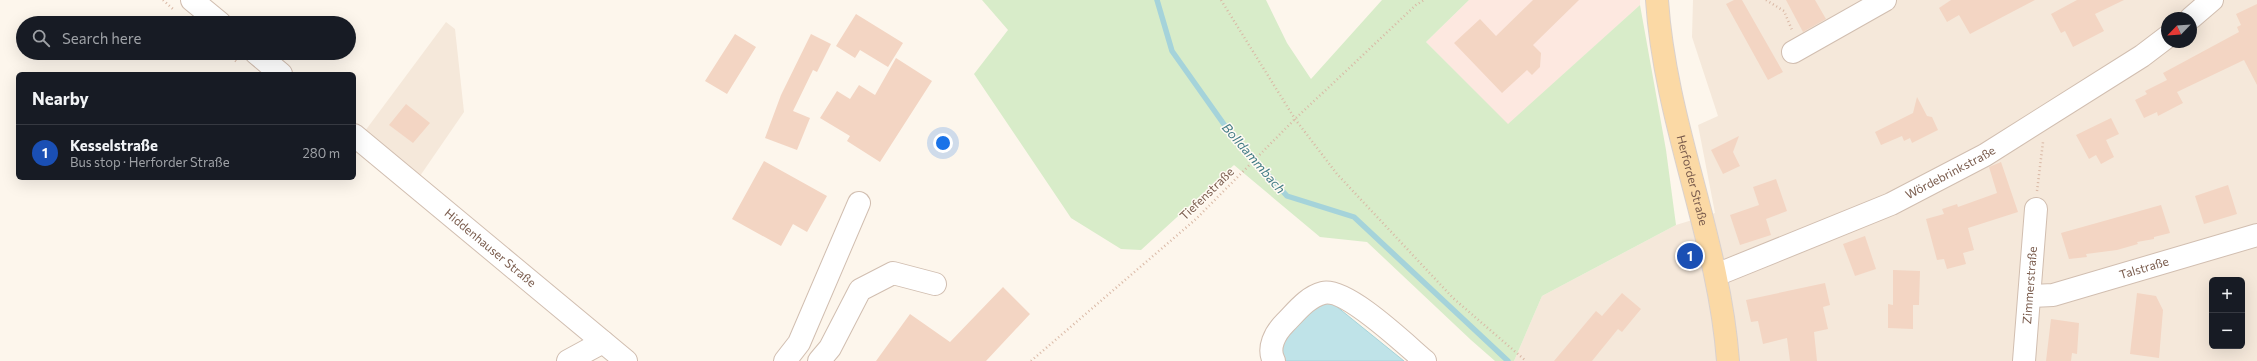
<!DOCTYPE html>
<html lang="en">
<head>
<meta charset="utf-8">
<style>
	:root { --surface:#171b24; --page:#242831; --text:#f1f3f6; --muted:#9ea1a6; --line:#363941; --accent:#0b8043 }
	body { margin:0; font-family:Commissioner,sans-serif; background:var(--page); color:var(--text) }
	.controls { position:absolute; right:12px; bottom:12px; display:grid; overflow:hidden; border-radius:6px; box-shadow:0 4px 16px #0002 }
	.controls button { width:36px; height:36px; display:grid; place-items:center; padding:0; border:0; border-bottom:1px solid var(--line); background:var(--surface); color:var(--text); font:20px sans-serif }
	.compass { position:absolute; left:2161px; top:12px; width:36px; height:36px; border-radius:50%; background:var(--surface); box-shadow:0 4px 16px #0002; rotate:245deg }
	.you { position:absolute; left:943px; top:143px; width:14px; height:14px; margin:-10px; border:3px solid #fff; border-radius:50%; background:#1a73e8; box-shadow:0 0 0 6px #1a73e833 }
	.badge { display:grid; place-items:center; width:26px; height:26px; border-radius:50%; background:var(--accent); color:#fff; font-size:13px; font-weight:700 }
	.pin { position:absolute; translate:-50% -50%; border:2px solid #fff; box-shadow:0 1px 4px #0006 }
	.list { margin:0; padding:0; list-style:none }
	h2 { display:flex; justify-content:space-between; align-items:center; height:52px; margin:0; padding:0 16px; font-size:17px }
	h2 small { font-size:13px; font-weight:400; color:var(--muted) }
	.list li { display:grid; grid-template-columns:26px 1fr auto; gap:12px; align-items:center; box-sizing:border-box; height:56px; padding:0 16px; border-top:1px solid var(--line) }
	.list b { display:block; font-size:15px; white-space:nowrap }
	.list p { margin:0; font-size:13px; white-space:nowrap; color:var(--muted) }
	.list em { font-size:13px; font-style:normal; color:var(--muted) }
	.icon { flex:none; width:22px; height:22px; fill:none; stroke:currentColor; stroke-width:2; stroke-linecap:round; stroke-linejoin:round }
	.map { position:relative; flex:none; width:2257px; height:361px; overflow:hidden }
	.search { position:absolute; background:var(--surface); box-shadow:0 4px 16px #0002; left:16px; top:16px; width:340px; height:44px; display:flex; align-items:center; gap:10px; box-sizing:border-box; padding:0 14px; border-radius:22px; color:var(--muted); font-size:15px }
	.panel { position:absolute; background:var(--surface); box-shadow:0 4px 16px #0002; left:16px; top:72px; width:340px; height:108px; border-radius:6px }
	.map>svg:first-child { display:block }
	.residential { fill:#f5e8da; fill-rule:evenodd }
	.commercial { fill:#fde8e0 }
	.green { fill:#d8ecc9 }
	.water { fill:#bfe3e8; stroke:#a5d3da }
	.lines { fill:none; stroke-linecap:round; stroke-linejoin:round }
	.stream { stroke:#a5d3da; stroke-width:5.5 }
	.building { fill:#f3d5c3 }
	.minor-casing { stroke:#d1beb0; stroke-width:24 }
	.major-casing { stroke:#dad1cd; stroke-width:24 }
	.path { stroke:#d9b8a5; stroke-width:2.5; stroke-dasharray:1 3; stroke-linecap:butt }
	.minor { stroke:#fff; stroke-width:22 }
	.major { stroke:#fbd9a5; stroke-width:22 }
	.labels { text-anchor:middle; stroke-width:3; stroke-linejoin:round; paint-order:stroke }
	.street-label { font-size:12px; fill:#7a5c4d; stroke:#fffaf3 }
	.water-label { font-size:13px; font-style:italic; fill:#437c86; stroke:#fffaf3 }
</style>
</head>
<body>
<div class="map">
<svg width="2257" height="361" viewBox="0 0 2257 361">
	<rect width="100%" height="100%" fill="#fdf6ec"/>
	<path class="residential" d="M1693,0H2257V361H1514L1542,296L1676,225L1715,213L1698,125L1718,116L1692,37ZM2167,18H2191V42H2167ZM2212,280H2242V346H2212Z
		M446,22L455,29L464,112L420,176L365,131Z"/>
	<path class="commercial" d="M1469,0H1640V5L1508,125L1426,42Z"/>
	<path class="green" d="M982,0H1266L1287,43L1311,79L1382,0H1469L1426,42L1508,124L1640,5L1666,150L1676,225L1542,296L1514,361H1495L1471,340L1367,242L1320,237L1234,165L1141,250L1121,249L1071,218L974,74L1008,30Z"/>
	<path class="water" d="M1331,302L1404,361H1283L1279,354L1284,335L1312,308Z"/>
	<g class="lines">
		<path class="stream" d="M1157,0L1172,51L1228,130L1287,196L1354,217L1508,361"/>
	</g>
	<path class="building" d="M1533,0H1579L1533,45L1541,53L1540,67L1532,75L1527,70L1502,93L1454,43L1480,19L1496,36Z
		M1734,0H1742L1783,72L1768,80L1726,4Z
		M1786,0H1815L1826,19L1803,32Z
		M1951,0H2035L1970,34L1959,15L1947,22L1939,8Z
		M2077,0H2124L2095,14L2104,31L2073,47L2065,31L2061,33L2051,14Z
		M2257,4V85L2244,60L2177,92L2183,103L2158,116L2157,112L2144,118L2135,100L2147,94L2145,91L2167,80L2163,73L2239,32L2237,27L2241,25L2236,14Z
		M856,14L903,43L888,67L860,50L855,58L836,46Z
		M735,34L756,47L727,94L705,81Z
		M811,34L831,44L817,72L813,70L793,111L810,118L797,150L765,138L781,95Z
		M896,58L932,81L880,162L847,141L850,136L820,118L837,91L850,99L859,85L875,95Z
		M1917,97L1927,116L1932,117L1938,130L1912,143L1910,138L1904,141L1902,136L1881,145L1875,132L1913,113Z
		M406,104L430,123L413,143L389,125Z
		M2111,118L2119,134L2106,140L2114,157L2101,164L2096,155L2089,159L2076,135Z
		M1739,136L1733,152L1740,166L1723,174L1711,150Z
		M764,161L827,196L807,232L793,224L781,246L732,219Z
		M2001,162L2018,212L1968,228L1974,250L1963,253L1966,264L1947,269L1944,259L1937,260L1926,219L1944,214L1942,209L1957,204L1958,207L1997,193L1989,167Z
		M1776,179L1787,211L1766,219L1771,235L1740,245L1730,215L1759,205L1753,187Z
		M2228,185L2237,214L2204,224L2195,196Z
		M2161,205L2170,233L2154,237V239L2137,242L2138,244L2117,250L2086,254L2087,257L2069,259L2061,233Z
		M1865,236L1876,269L1855,276L1843,244Z
		M1893,270L1920,271L1919,305H1913V329L1888,328V304L1893,305Z
		M1825,283L1830,305L1823,307L1828,329L1814,332L1817,361H1790L1787,338L1763,344L1758,321L1751,322L1746,300Z
		M1003,287L1030,314L986,361H876L910,314L950,342Z
		M1622,293L1641,309L1622,332L1618,329L1592,361H1554L1596,311L1602,316Z
		M2137,293L2156,296L2163,310L2159,358L2130,354Z
		M2051,319L2079,323L2077,354L2072,353L2071,361H2046Z"/>
	<g class="lines">
		<defs>
			<g id="minor">
				<path d="M192,0L220,23"/>
				<path d="M2191,18L2212,0"/>
				<path d="M1793,52L1885,0"/>
				<path d="M256,53L281,74"/>
				<path id="s1" d="M354,135L626,361"/>
				<path id="s2" d="M1716,275L1891,204L1985,155L2142,56L2167,37"/>
				<path id="s3" d="M2031,296L2053,295L2257,235"/>
				<path d="M568,361L603,342"/>
				<path d="M785,361L799,343L859,203"/>
				<path d="M819,361L830,348L860,290L893,273L935,284"/>
				<path d="M1274,361C1267,348 1275,333 1285,323C1296,312 1307,297 1323,293C1346,287 1406,345 1425,361"/>
				<path id="s4" d="M2024,361L2036,209"/>
			</g>
			<g id="major">
				<path id="s5" d="M1657,0C1665,123 1719,238 1728,361"/>
			</g>
		</defs>
		<use href="#minor" class="minor-casing"/>
		<use href="#major" class="major-casing"/>
		<path class="path" d="M163,0L173,9
			M1221,0L1295,119L1337,174L1453,298L1526,361
			M1766,0L1784,11L1792,30
			M226,53L238,63
			M2037,191L2043,142
			M1031,361L1196,219L1295,119L1416,5L1424,0"/>
		<use href="#minor" class="minor"/>
		<use href="#major" class="major"/>
	</g>
	<g class="labels">
		<g class="street-label">
			<text dy="4" stroke="none"><textPath href="#s2" startOffset="256">Wördebrinkstraße</textPath></text>
			<text dy="4" stroke="none"><textPath href="#s5" startOffset="184">Herforder Straße</textPath></text>
			<text transform="translate(1207 194) rotate(-44)" y="4">Tiefenstraße</text>
			<text dy="4" stroke="none"><textPath href="#s1" startOffset="177">Hiddenhauser Straße</textPath></text>
			<text dy="4" stroke="none"><textPath href="#s3" startOffset="117">Talstraße</textPath></text>
			<text dy="4" stroke="none"><textPath href="#s4" startOffset="76">Zimmerstraße</textPath></text>
		</g>
		<g class="water-label">
			<text transform="translate(1254 158) rotate(49)" y="5">Bolldammbach</text>
		</g>
	</g>
</svg>
<div class="controls">
<button>+</button>
<button>−</button>
</div>
<svg class="compass" viewBox="-18 -18 36 36"><path d="M0-13l5 13h-10z" fill="#e53935"/><path d="M0 13l5-13h-10z" fill="#9ea1a6"/></svg>
<div class="you"></div>
<div class="pin badge" style="left:1690px;top:256px;background:#1a4fb4">1</div>
<div class="search"><svg class="icon" aria-label="search" viewBox="0 0 24 24"><circle cx="10" cy="10" r="6"/><path d="M15 15l6 6"/></svg>Search here</div>
<section class="panel">
<h2>Nearby<small></small></h2>
<ul class="list">
<li><span class="badge" style="background:#1a4fb4">1</span><div><b>Kesselstraße</b><p>Bus stop · Herforder Straße</p></div><em>280 m</em></li>
</ul>
</section>
</div>
</body>
</html>
